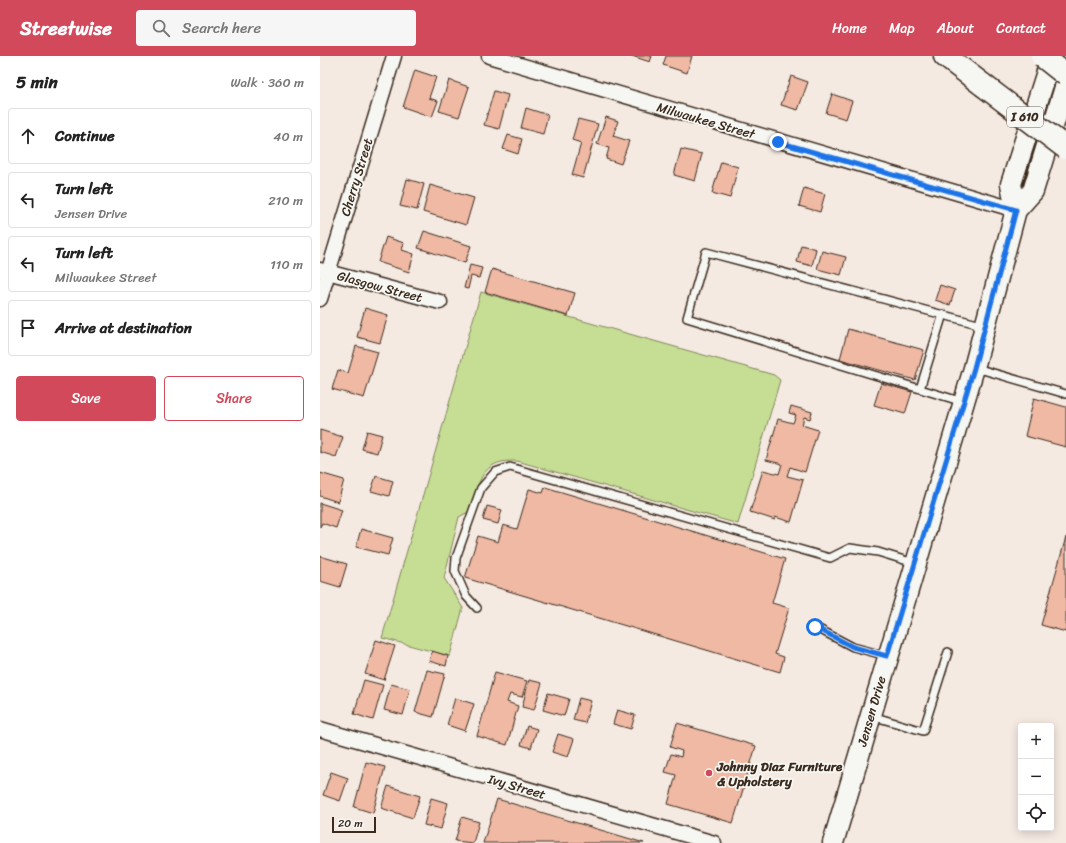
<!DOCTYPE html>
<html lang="en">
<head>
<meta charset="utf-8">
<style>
	:root { --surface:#fff; --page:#f6f6f6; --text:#222; --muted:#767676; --line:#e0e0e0; --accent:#d1495b }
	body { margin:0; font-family:Sriracha,sans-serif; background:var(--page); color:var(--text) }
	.controls { position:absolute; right:12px; bottom:12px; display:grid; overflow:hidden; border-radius:4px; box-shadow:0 2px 10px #0003 }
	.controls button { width:36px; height:36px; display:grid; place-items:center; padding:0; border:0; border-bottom:1px solid var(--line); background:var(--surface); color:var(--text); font:20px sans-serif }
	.scale { position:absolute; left:12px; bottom:10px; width:44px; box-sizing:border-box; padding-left:4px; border:2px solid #3b2a1e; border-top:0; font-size:11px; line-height:14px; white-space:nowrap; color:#3b2a1e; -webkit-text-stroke:3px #f6f6f2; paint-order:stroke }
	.stop { position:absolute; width:12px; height:12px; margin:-9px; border:3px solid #1a73e8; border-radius:50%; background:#fff }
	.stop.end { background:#1a73e8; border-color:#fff; box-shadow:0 1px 4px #0008 }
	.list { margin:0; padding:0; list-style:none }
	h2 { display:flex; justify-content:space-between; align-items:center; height:52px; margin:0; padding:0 16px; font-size:17px }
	h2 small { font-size:13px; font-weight:400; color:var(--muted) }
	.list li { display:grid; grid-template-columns:26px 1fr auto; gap:12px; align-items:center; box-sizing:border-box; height:56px; margin:0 8px 8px; padding:0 8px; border:1px solid var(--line); border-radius:4px }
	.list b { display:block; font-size:15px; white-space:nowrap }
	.list p { margin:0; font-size:13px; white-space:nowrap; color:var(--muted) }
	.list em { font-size:13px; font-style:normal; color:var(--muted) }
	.actions { display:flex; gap:8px; padding:12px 16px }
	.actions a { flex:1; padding:9px 0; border:1px solid var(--accent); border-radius:4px; text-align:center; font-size:14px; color:var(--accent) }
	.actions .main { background:var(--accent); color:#fff }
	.icon { flex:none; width:22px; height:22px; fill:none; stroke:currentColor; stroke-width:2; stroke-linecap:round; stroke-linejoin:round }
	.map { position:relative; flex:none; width:746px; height:787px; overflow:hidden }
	header { display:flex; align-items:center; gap:24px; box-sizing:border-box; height:56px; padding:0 20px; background:var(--accent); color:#fff }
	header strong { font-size:19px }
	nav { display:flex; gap:22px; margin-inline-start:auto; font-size:14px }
	.search { width:280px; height:36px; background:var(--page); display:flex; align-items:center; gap:10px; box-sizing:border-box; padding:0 14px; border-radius:4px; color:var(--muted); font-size:15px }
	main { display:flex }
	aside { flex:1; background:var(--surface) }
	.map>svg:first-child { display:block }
	.green { fill:#c6de94; stroke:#808459 }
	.building { fill:#efb9a3; stroke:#3b2a1e }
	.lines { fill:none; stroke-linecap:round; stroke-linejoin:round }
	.lane-casing { stroke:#3b2a1e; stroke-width:10 }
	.street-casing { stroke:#3b2a1e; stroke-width:17 }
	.secondary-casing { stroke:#3b2a1e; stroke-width:23 }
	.highway-casing { stroke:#3b2a1e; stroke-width:25 }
	.lane { stroke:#f6f6f2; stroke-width:7 }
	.street { stroke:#f6f6f2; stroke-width:14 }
	.secondary { stroke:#f6f6f2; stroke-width:20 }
	.highway { stroke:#f6f6f2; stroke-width:22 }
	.highway-bridge-casing { stroke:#3b2a1e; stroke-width:25; stroke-linecap:butt }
	.highway-bridge { stroke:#f6f6f2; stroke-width:22 }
	.route { stroke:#1a73e8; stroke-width:5 }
	.poi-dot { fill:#d1495b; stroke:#f6f6f2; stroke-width:1.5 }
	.labels { text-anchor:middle; stroke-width:3.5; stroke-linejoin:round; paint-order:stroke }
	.shield { fill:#f6f6f2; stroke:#73675e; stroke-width:1 }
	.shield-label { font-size:12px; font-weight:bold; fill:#3b2a1e }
	.street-label { font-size:13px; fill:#3b2a1e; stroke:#f6f6f2 }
	.poi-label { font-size:13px; font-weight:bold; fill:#3b2a1e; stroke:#f6f6f2; text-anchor:start }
</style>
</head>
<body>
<header>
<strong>Streetwise</strong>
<div class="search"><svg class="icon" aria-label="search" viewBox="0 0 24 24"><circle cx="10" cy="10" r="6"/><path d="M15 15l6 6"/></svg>Search here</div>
<nav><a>Home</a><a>Map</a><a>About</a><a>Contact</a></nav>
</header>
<main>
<aside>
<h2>5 min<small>Walk · 360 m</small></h2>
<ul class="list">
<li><svg class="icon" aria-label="ahead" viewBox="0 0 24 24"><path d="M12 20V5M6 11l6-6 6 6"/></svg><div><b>Continue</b></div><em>40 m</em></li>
<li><svg class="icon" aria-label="left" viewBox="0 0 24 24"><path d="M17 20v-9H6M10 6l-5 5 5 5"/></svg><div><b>Turn left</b><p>Jensen Drive</p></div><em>210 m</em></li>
<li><svg class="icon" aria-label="left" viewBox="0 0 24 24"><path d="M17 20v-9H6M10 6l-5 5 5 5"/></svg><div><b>Turn left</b><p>Milwaukee Street</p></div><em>110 m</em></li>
<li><svg class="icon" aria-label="arrive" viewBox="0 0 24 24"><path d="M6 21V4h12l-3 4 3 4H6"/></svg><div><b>Arrive at destination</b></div></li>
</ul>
<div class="actions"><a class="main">Save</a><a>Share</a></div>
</aside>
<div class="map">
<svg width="746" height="787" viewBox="0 0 746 787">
	<rect width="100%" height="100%" fill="#f5eae2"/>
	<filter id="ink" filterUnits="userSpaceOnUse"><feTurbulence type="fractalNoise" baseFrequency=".025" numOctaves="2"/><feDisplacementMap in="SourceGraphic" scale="8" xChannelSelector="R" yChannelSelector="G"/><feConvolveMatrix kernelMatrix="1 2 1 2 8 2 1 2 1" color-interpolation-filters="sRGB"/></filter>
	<g filter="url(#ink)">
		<path class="green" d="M161,236L454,319L460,324L418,468L197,405C161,403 159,426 150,455L139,461L124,522L143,552L130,600L62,582Z"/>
		<path class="building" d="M312,0H332L330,6Z
			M346,0H372L367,17L343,9Z
			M95,14L116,21L109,42L118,45L112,61L83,51Z
			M471,20L488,26L478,54L461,49Z
			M129,24L149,31L139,61L119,55Z
			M174,35L188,39L179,73L164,69Z
			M512,38L532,45L526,63L506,57Z
			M206,52L228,59L223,78L201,72Z
			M286,61L298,65L293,80L309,85L301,108L286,103L289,92L277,88Z
			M258,63L278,68L263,122L252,119L261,87L252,84Z
			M188,79L202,83L198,98L183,93Z
			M361,93L382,98L375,125L354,119Z
			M401,106L418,111L410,142L392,137Z
			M87,123L104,128L97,154L80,150Z
			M110,129L154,142L146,169L103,156Z
			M484,132L505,138L500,156L479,150Z
			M104,175L151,190L145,207L98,192Z
			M66,181L84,187L82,194L94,198L89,216L58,206Z
			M481,189L496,193L492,210L477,206Z
			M502,195L526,201L521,219L497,213Z
			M150,209L162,212L159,222L151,220L148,233L144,232Z
			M172,213L255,237L248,260L165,236Z
			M620,229L635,234L630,249L615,244Z
			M45,252L68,259L60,287L37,281Z
			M528,273L604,294L595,324L520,303Z
			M36,290L58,296L44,342L12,333L18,314L28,317Z
			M561,327L592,336L585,358L554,349Z
			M714,342L746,351V391L705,380Z
			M471,350L492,356L490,363L484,361L482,369L498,374L485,416L470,411L467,420L483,424L471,466L455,461V464L430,456L443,414L459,418L462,408L446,404L458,363L473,367L476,359L469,357Z
			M0,374L23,381L16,401L0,396Z
			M47,375L62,379L57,397L42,393Z
			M0,417L24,424L18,446L0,440Z
			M56,420L73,425L69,440L51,435Z
			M225,431L465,503L452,547L469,552L455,598L464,601L460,616L145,522L158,480L178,486L183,469L197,473L209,433L223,437Z
			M0,447L22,454L16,472L2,467L0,471Z
			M167,450L182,454L178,468L163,464Z
			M41,473L73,482L68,499L36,491Z
			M746,481V576L721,569Z
			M0,500L27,508L20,531L0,525Z
			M56,584L75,590L64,624L45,618Z
			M112,595L128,600L126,610L109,605Z
			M107,614L125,618L113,661L95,656Z
			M175,616L207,625L202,641L190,638L187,646L198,650L187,689L157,680Z
			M44,624L63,629L53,664L34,658Z
			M209,624L222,627L214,654L202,651Z
			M71,628L90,633L83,659L64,654Z
			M228,637L249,643L244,660L223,654Z
			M135,642L154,648L145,675L127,669Z
			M259,642L271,645L265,667L253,664Z
			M297,654L315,659L311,673L293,668Z
			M357,667L436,690L413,767L348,748L356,719L345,716L351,698L361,701L362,695L350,691Z
			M207,670L217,673L211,692L201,689Z
			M238,678L254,683L248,701L232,696Z
			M46,706L65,711L53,757L34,751Z
			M11,716L28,722L20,745L3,739Z
			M68,730L100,740L93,762L61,752Z
			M111,742L128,747L121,773L104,769Z
			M177,743L324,787H163Z
			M142,761L159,766L153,787L135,785Z"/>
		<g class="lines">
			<defs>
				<path id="lane" d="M656,312L746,338
					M600,333L623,258
					M643,346L367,262L386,196L665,270
					M157,552L146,540L135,515L136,502L161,432L175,416L190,411L510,502L530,492L558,496L594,507
					M495,571L533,591L567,600
					M552,660L603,675L628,596"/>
				<path id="street" d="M169,0L696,154
					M0,214L120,246
					M0,243L74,0
					M0,673L394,787"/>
				<path id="secondary" d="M696,154L713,135L746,28
					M513,787L654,312L696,154L691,128L732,0"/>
				<path id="highway" d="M625,0L663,29"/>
			</defs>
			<use href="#lane" class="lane-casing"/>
			<use href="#street" class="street-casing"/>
			<use href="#secondary" class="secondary-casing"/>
			<use href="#highway" class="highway-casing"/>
			<use href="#lane" class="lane"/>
			<use href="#street" class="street"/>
			<use href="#secondary" class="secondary"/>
			<use href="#highway" class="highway"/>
			<defs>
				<path id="highway-bridge" d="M722,0L746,19
					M663,29L746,92"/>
			</defs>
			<use href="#highway-bridge" class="highway-bridge-casing"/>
			<use href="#highway-bridge" class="highway-bridge"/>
		</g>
	</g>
	<g class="lines" filter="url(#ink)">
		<path class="route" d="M458,86L696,154L654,312L567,600L533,591L495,571"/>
	</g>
	<circle class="poi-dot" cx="389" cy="717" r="4"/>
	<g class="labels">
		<rect class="shield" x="687" y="51" width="36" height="20" rx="3"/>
		<g class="shield-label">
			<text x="705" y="65">I 610</text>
		</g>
		<g class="street-label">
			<text transform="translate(386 64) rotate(16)" y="5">Milwaukee Street</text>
			<text transform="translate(36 121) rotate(-73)" y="5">Cherry Street</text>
			<text transform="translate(60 230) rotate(15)" y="5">Glasgow Street</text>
			<text transform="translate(551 655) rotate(-74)" y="5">Jensen Drive</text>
			<text transform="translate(197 730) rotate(16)" y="5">Ivy Street</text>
		</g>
		<g class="poi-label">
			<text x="397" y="715">Johnny Diaz Furniture<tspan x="397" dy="15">&amp; Upholstery</tspan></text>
		</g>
	</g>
</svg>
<div class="controls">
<button>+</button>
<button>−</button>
<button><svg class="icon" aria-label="locate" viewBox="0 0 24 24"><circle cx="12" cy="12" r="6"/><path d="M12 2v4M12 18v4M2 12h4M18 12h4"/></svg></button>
</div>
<div class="scale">20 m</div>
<div class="stop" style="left:495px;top:571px"></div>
<div class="stop end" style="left:458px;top:86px"></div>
</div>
</main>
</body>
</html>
